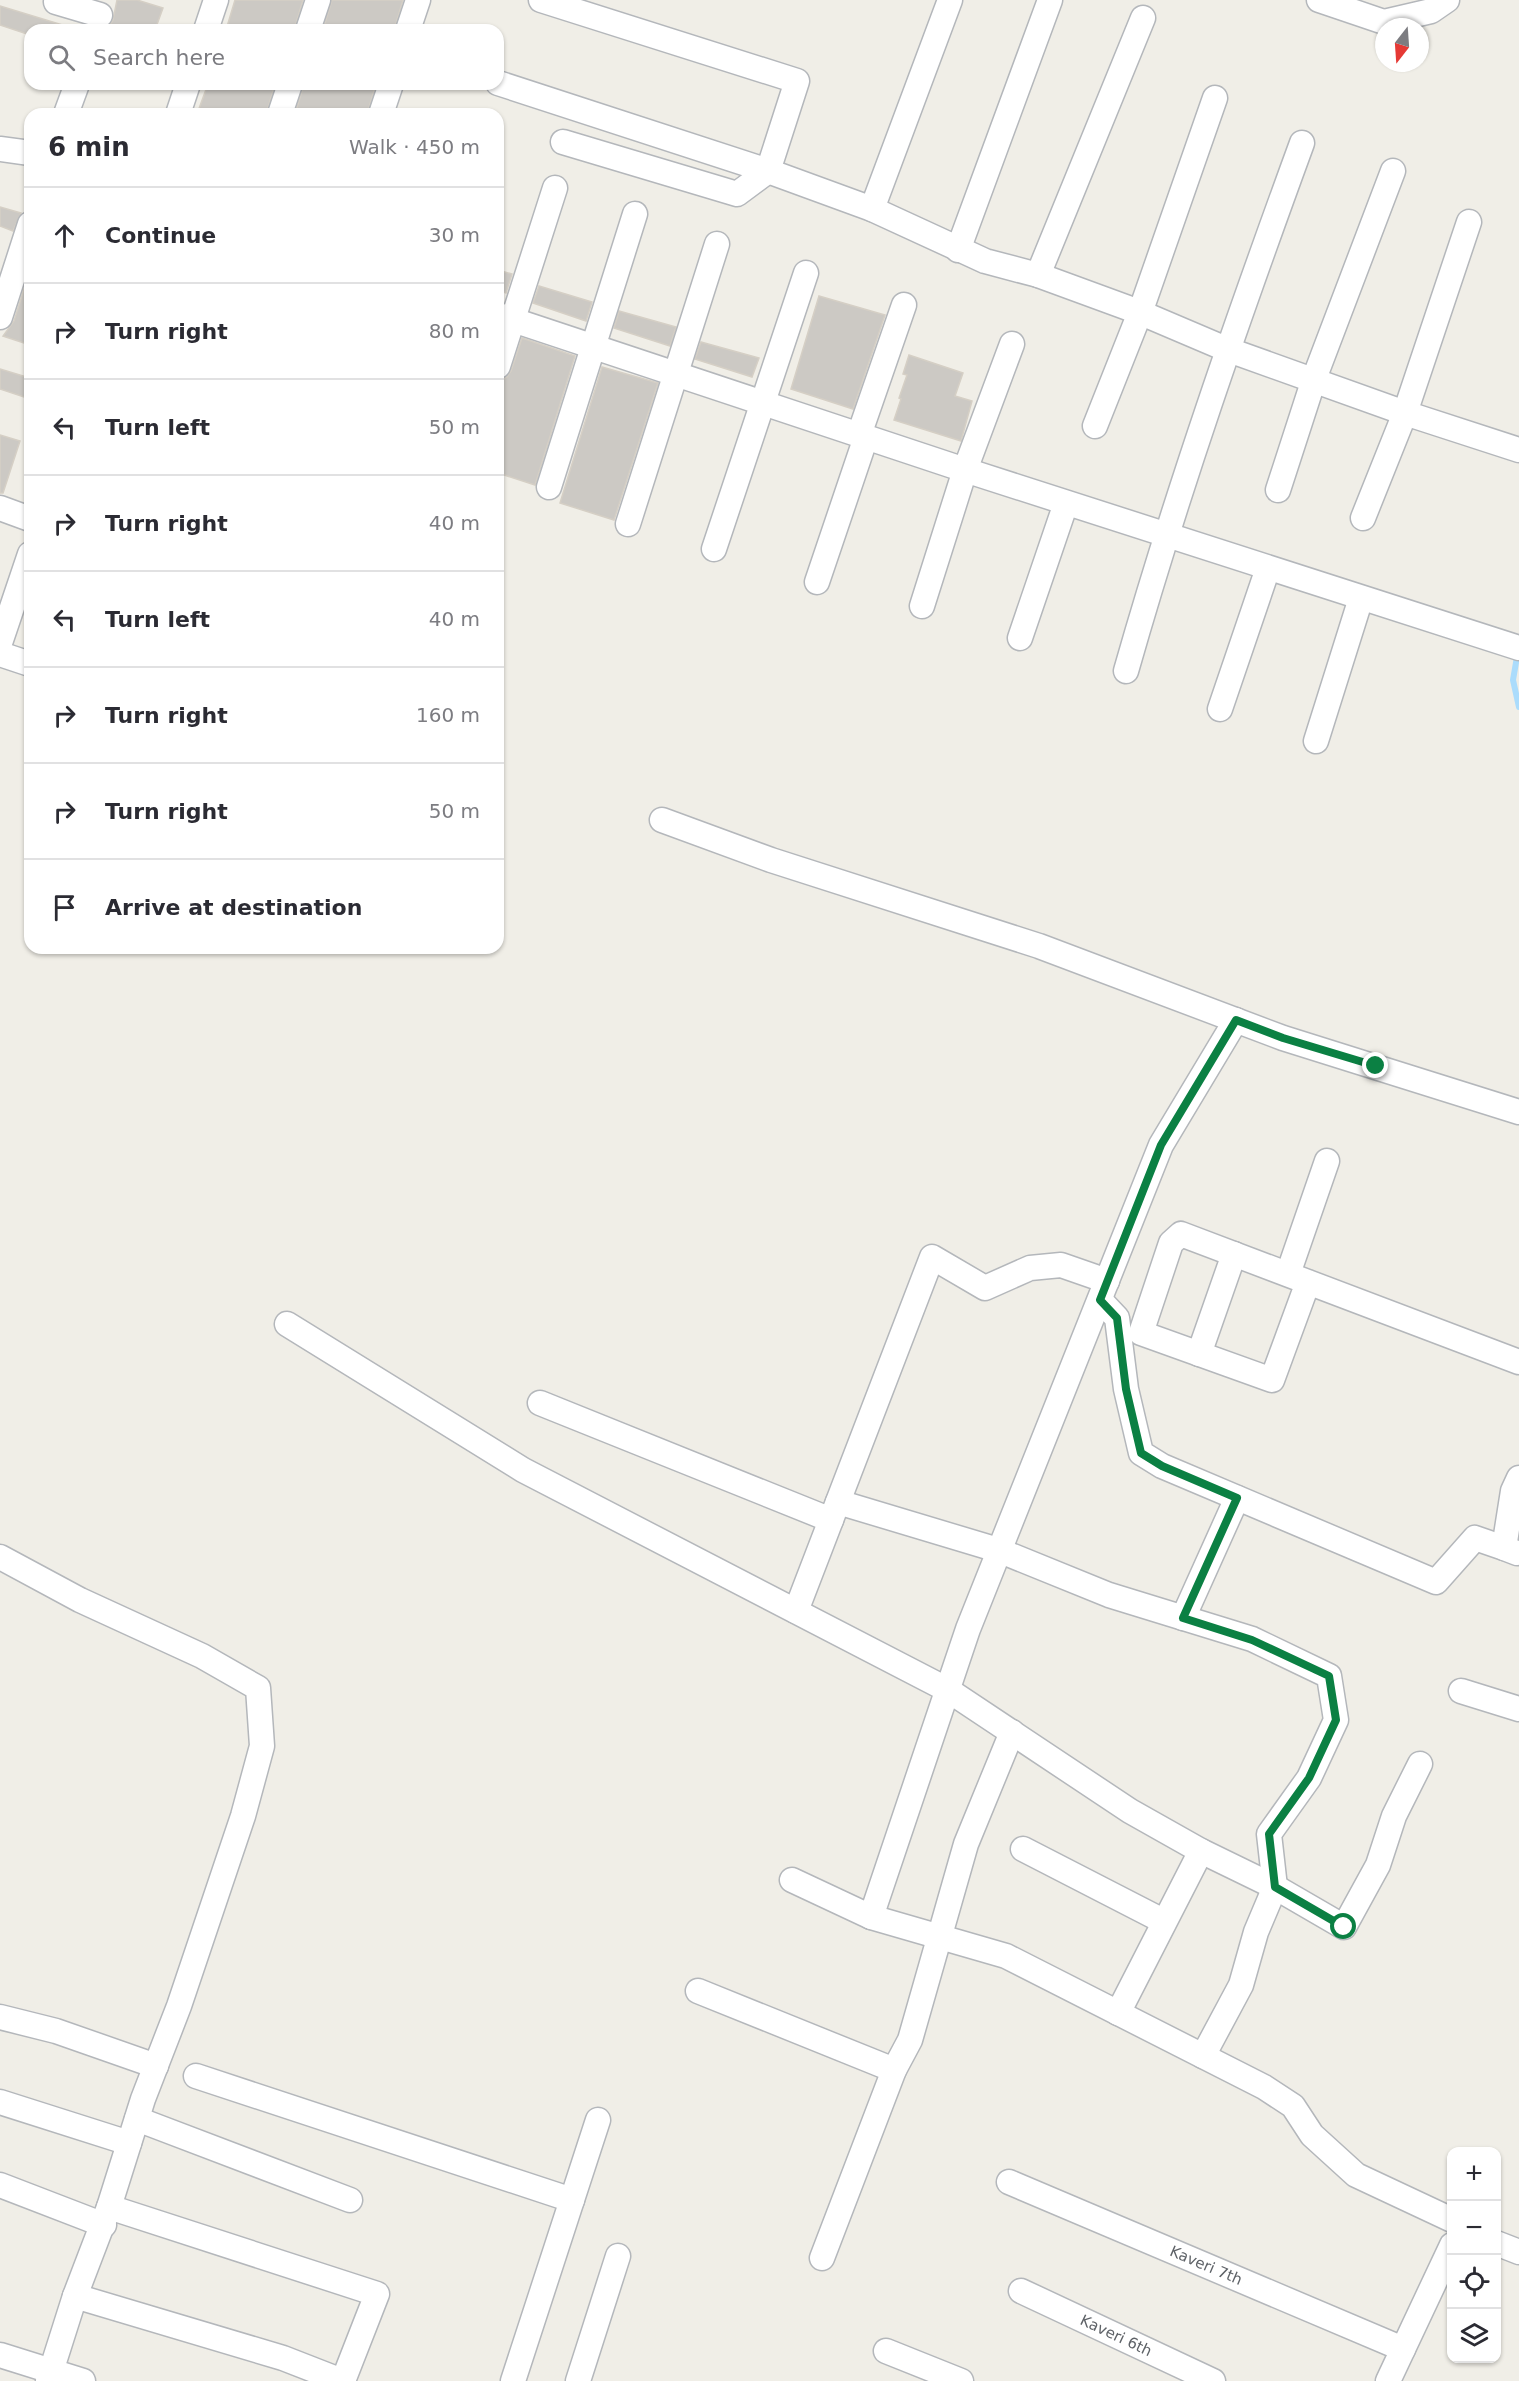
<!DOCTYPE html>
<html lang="en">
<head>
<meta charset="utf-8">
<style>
	:root { --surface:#fff; --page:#f7f7f7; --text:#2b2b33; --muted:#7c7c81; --line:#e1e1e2 }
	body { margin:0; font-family:"DejaVu Sans",sans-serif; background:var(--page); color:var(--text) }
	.controls { position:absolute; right:18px; bottom:18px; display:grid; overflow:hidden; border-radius:12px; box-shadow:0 2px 4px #0004 }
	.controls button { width:54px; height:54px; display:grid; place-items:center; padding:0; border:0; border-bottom:2px solid var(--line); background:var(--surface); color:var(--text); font:30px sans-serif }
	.compass { position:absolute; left:1375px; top:18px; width:54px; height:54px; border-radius:50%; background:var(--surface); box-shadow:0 2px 4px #0004; rotate:197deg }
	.stop { position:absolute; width:18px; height:18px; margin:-14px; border:4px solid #0b8043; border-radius:50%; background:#fff }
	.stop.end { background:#0b8043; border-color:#fff; box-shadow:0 2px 6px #0008 }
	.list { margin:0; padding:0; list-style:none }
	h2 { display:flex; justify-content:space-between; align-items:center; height:78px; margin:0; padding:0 24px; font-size:26px }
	h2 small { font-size:20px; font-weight:400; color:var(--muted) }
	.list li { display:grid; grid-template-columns:39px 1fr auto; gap:18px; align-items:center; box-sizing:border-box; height:96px; padding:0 24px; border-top:2px solid var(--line) }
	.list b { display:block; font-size:22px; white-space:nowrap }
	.list em { font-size:20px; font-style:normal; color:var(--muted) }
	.icon { flex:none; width:33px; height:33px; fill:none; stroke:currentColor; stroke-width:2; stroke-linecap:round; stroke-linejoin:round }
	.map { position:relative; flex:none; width:1519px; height:2381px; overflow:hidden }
	.search { position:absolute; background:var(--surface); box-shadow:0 2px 4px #0004; left:24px; top:24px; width:480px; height:66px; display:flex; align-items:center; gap:15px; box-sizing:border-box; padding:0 21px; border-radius:18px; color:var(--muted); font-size:22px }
	.panel { position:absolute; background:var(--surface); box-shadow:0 2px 4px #0004; left:24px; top:108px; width:480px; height:846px; border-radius:18px }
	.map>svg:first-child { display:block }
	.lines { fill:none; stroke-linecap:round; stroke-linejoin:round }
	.stream { stroke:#abdcfc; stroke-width:6 }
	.building { fill:#ccc9c4; stroke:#d5cfc5; stroke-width:1.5 }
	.minor-casing { stroke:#b4b7bb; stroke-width:27 }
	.minor { stroke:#fff; stroke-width:24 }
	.route { stroke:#0b8043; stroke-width:8 }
	.labels { text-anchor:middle; stroke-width:5; stroke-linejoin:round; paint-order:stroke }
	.street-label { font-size:15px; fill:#5e6267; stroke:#fff }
</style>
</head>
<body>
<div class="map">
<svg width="1519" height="2381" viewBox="0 0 1519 2381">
	<rect width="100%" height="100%" fill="#f0eee7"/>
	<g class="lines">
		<path class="stream" d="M1518,651L1513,680L1519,707"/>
	</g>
	<path class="building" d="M117,0H137L163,8L155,30H107L113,20Z
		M235,0H303L294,30H226Z
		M332,0H403L394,30H336L324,26Z
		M0,6L66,26V30H30V35L0,25Z
		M208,84H259L274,88L266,114H197Z
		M304,84H376L367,114H295Z
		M0,207L21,213L13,231L0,226Z
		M30,270V345L3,336L14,321Z
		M498,270L512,274L506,293L498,290Z
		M539,286L592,302L586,321L533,303Z
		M819,296L885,315L853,409L791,389Z
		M619,311L676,327L670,346L614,328Z
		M522,338L575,356L535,485L498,473V380L507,377L511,371Z
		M701,342L759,358L752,377L695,359Z
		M909,355L963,373L955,396L972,401L961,441L894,420L901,399L899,398L907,375L903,374Z
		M602,367L658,383L614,520L560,503Z
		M0,369L30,378V399L0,389Z
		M0,435L20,441L3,493H0Z"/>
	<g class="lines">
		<defs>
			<g id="minor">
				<path d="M541,0L797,81L768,171L737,194L563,142"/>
				<path d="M1319,0L1384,22L1431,11L1447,0"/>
				<path d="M56,2L100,15"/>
				<path d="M206,30L216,0"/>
				<path d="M308,30L318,0"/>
				<path d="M408,30L418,0"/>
				<path d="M498,83L768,171L872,209L985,261L1038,275L1139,312L1226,349L1405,413L1519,450"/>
				<path d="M66,114L77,84"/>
				<path d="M178,114L188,84"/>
				<path d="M280,114L290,84"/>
				<path d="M381,114L391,84"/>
				<path d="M0,149L30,153"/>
				<path d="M872,209L950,0"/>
				<path d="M958,250L1050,0"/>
				<path d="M1038,275L1143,18"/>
				<path d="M498,315L965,470L1519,648"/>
				<path d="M0,317L30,224"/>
				<path d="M498,366L555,188"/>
				<path d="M1095,426L1141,310L1215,98"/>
				<path d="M859,435L904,305"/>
				<path d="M549,487L635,214"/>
				<path d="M1278,490L1314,379L1393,171"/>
				<path d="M0,508L30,519"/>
				<path d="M1363,518L1405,413L1469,222"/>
				<path d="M628,524L717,244"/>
				<path d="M714,549L806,273"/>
				<path d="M817,582L866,437"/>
				<path d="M922,606L965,470L1012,344"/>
				<path d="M1020,638L1066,503"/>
				<path d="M0,643L30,554"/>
				<path d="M0,654L30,664"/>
				<path d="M1126,671C1177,492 1238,318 1302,143"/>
				<path d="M1220,709L1268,568"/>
				<path d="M1316,741L1361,598"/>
				<path d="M662,820L771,860L1039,946L1283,1038L1519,1112"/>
				<path d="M1288,1274L1327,1161"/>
				<path d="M1308,1282L1272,1380L1141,1333L1171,1243L1181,1234L1519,1362"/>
				<path d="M1100,1300L1117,1318L1126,1389L1141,1453L1162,1466L1436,1582L1475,1538L1504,1548"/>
				<path d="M287,1324L523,1470L948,1690L1130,1811L1201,1851L1275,1887L1344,1927L1378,1865L1394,1816L1420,1764"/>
				<path d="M1199,1354L1234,1254"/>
				<path d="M540,1403L831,1520"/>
				<path d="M838,1502L998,1550L1109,1595L1252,1639L1329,1676L1336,1720L1309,1778L1269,1834L1275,1887L1256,1932L1241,1985L1203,2056"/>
				<path d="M1517,1553L1504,1548L1513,1491L1519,1478"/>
				<path d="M0,1557L80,1600L202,1656L258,1688L262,1746L243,1816L179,2006L143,2099L109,2207L377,2294L343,2381"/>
				<path d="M796,1611L932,1257L985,1288L1030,1268L1061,1265L1107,1281"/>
				<path d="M1183,1618L1237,1498"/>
				<path d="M1461,1691L1519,1709"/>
				<path d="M1023,1849L1163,1921"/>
				<path d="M792,1880L871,1917L1006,1956L1264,2087L1293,2106L1312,2135L1356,2175L1452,2220"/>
				<path d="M871,1917L968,1629L1161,1145L1236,1020"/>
				<path d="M698,1991L894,2070"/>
				<path d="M1118,2013L1201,1851"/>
				<path d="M0,2017L56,2031L156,2066"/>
				<path d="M196,2076L572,2200"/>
				<path d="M0,2102L129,2143"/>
				<path d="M137,2119L350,2200"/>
				<path id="s1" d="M1009,2182L1403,2349"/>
				<path d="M0,2185L104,2225"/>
				<path d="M1496,2243L1519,2252"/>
				<path d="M822,2258L894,2070L910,2040L966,1844L1012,1732"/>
				<path id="s2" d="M1021,2291L1213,2381"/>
				<path d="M75,2296L283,2358L342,2381"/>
				<path d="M886,2351L961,2381"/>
				<path d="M0,2355L83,2381"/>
				<path d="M48,2381L75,2296L109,2207"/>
				<path d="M513,2381L598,2120"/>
				<path d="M578,2381L618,2256"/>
				<path d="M1388,2381L1452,2245"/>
			</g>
		</defs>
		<use href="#minor" class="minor-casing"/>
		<use href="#minor" class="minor"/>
	</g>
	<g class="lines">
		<path class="route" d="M1344,1927L1275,1887L1269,1834L1309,1778L1336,1720L1329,1676L1252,1640L1183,1618L1237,1498L1162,1466L1141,1453L1126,1389L1117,1318L1100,1300L1161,1145L1236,1020L1283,1038L1376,1066"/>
	</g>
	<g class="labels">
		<g class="street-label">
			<text dy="5" stroke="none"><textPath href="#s1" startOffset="214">Kaveri 7th</textPath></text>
			<text dy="5" stroke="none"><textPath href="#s2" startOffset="105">Kaveri 6th</textPath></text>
		</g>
	</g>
</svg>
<div class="controls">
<button>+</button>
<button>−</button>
<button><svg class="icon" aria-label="locate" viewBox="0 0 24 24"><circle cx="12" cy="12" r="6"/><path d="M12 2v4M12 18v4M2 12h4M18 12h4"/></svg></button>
<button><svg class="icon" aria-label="layers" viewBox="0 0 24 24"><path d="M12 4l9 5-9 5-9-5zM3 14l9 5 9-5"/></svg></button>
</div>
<svg class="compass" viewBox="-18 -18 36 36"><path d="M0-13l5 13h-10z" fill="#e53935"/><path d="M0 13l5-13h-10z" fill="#7c7c81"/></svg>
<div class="stop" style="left:1344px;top:1927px"></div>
<div class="stop end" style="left:1376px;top:1066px"></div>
<div class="search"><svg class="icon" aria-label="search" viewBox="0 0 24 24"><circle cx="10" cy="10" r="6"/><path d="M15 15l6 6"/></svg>Search here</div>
<section class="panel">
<h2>6 min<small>Walk · 450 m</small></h2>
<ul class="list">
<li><svg class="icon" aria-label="ahead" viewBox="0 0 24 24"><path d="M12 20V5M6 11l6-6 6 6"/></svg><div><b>Continue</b></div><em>30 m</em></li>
<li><svg class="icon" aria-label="right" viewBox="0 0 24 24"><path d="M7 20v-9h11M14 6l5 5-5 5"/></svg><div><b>Turn right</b></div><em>80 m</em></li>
<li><svg class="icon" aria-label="left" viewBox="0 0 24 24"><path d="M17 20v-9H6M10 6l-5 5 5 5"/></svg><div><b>Turn left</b></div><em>50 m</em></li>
<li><svg class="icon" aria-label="right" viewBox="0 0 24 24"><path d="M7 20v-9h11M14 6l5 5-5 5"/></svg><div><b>Turn right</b></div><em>40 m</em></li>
<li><svg class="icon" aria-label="left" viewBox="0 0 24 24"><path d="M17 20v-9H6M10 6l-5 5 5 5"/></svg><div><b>Turn left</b></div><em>40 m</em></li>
<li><svg class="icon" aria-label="right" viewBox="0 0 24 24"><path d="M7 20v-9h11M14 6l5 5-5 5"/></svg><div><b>Turn right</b></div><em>160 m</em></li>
<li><svg class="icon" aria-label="right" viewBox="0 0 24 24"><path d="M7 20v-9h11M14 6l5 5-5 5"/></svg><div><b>Turn right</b></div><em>50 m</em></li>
<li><svg class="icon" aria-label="arrive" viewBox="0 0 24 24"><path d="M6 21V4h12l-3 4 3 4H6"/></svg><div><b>Arrive at destination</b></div></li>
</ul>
</section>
</div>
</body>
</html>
